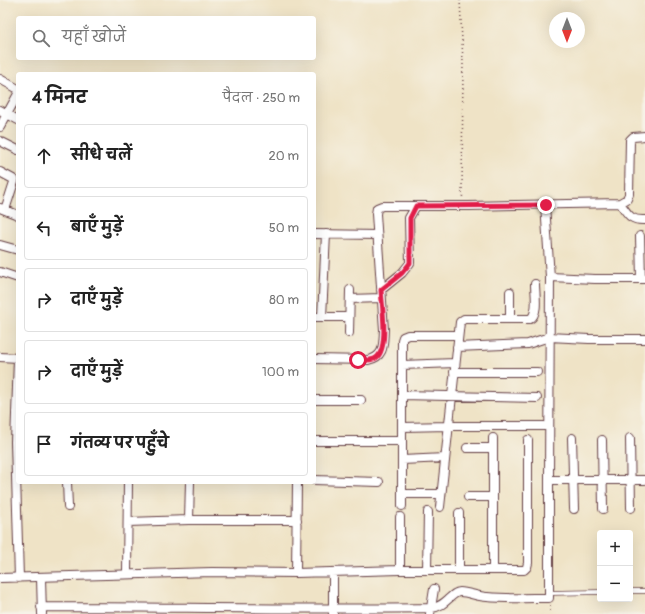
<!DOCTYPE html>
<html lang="hi">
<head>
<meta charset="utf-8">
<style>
	:root { --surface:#fff; --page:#f2f2f2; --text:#222; --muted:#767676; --line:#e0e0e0 }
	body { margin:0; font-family:Pangolin,"Playpen Sans Deva",sans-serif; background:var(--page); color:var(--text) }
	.controls { position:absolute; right:12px; bottom:12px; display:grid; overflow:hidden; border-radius:4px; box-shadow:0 4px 16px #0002 }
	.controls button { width:36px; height:36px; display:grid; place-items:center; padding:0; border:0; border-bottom:1px solid var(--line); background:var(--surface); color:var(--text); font:20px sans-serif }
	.compass { position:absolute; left:549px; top:12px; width:36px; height:36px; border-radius:50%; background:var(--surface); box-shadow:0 4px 16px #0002; rotate:180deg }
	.stop { position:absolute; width:12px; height:12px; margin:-9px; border:3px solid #e11d48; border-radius:50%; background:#fff }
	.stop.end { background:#e11d48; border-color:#fff; box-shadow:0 1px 4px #0008 }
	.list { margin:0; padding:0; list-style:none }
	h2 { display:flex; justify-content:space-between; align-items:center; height:52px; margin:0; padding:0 16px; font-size:17px }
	h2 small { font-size:13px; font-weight:400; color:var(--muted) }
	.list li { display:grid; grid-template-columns:26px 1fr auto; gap:12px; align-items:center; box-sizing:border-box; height:64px; margin:0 8px 8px; padding:0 8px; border:1px solid var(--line); border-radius:4px }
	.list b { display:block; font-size:15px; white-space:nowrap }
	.list em { font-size:13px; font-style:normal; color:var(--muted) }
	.icon { flex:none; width:22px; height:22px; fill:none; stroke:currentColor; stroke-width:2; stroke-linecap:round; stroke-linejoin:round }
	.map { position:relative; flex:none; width:645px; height:614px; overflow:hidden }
	.search { position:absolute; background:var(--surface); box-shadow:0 4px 16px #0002; left:16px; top:16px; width:300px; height:44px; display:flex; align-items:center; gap:10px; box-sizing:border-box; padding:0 14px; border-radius:4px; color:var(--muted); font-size:15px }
	.panel { position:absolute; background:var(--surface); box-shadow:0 4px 16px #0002; left:16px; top:72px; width:300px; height:412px; border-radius:4px }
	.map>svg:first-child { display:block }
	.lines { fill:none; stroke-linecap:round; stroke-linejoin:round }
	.service-casing { stroke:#633c42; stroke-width:5.5 }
	.minor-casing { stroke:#633c42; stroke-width:10 }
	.path { stroke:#633c42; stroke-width:1.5; stroke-dasharray:1 3; stroke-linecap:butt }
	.service { stroke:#fff; stroke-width:4 }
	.minor { stroke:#fff; stroke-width:8 }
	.route { stroke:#e11d48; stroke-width:5 }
</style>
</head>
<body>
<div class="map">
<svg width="645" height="614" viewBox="0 0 645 614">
	<rect width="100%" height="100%" fill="#f7f3e8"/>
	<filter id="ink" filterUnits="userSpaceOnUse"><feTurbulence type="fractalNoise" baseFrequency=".025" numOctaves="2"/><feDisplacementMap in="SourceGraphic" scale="8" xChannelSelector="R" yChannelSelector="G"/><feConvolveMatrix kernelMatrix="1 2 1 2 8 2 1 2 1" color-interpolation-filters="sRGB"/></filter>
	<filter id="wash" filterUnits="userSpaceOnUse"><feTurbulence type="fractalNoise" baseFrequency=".012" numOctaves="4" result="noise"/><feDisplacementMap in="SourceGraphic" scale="16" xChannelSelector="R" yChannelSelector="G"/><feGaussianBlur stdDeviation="0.9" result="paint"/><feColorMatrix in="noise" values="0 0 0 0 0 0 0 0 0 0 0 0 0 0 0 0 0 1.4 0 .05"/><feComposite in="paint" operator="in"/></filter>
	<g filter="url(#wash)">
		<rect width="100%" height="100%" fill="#efe3c6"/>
	</g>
	<g filter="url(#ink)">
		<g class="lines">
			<defs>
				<path id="service" d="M630,591H645
					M549,593L600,592"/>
				<path id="minor" d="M0,79L18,89
					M0,110L18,120
					M0,127L18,94
					M0,141L18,150
					M0,172L13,179L14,182L5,210
					M620,203C628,214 630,221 645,220
					M0,208L18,215
					M314,234L377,235
					M640,236L641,279
					M0,245L18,250
					M0,272L18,278
					M550,277L595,279H645
					M381,290L402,273L410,263L409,218L416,206
					M510,292V319
					M350,299L381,298
					M314,317H349
					M322,317L326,234
					M349,333L350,290
					M457,347L528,344L549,337L589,339H645
					M0,357L18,358
					M18,359L15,442L19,578
					M314,359L368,360C385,357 383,344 384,330L376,214L377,208L382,206H469L620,203L627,199L629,194L630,140L633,137L645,136
					M402,365L455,363
					M454,372H537
					M402,395L537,398
					M314,400H361
					M402,427L448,426H544
					M493,438V570
					M572,438L574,509
					M630,438L631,508
					M602,440L603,509
					M314,441H402
					M467,448H493
					M402,460L445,458
					M314,480L379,482
					M549,480H645
					M67,482L68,507
					M402,494H441
					M468,497H492
					M402,506V340L403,337L408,335H458
					M440,507L460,322L464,319H530C539,314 535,294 535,284
					M459,513V570
					M400,517V570
					M189,520L190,482
					M128,522L189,520H297
					M427,570L428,512
					M296,573L297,482
					M127,574L128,482
					M0,578L212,572L296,573L400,570H524L527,567L528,563V440
					M41,578L42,614
					M41,607C171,607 301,610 431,608C446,607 451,592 460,592C468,592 478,597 487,597C508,599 529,598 549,598V480L550,277L545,205
					M333,614V572
					M430,614L434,589"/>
			</defs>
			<use href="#service" class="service-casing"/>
			<use href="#minor" class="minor-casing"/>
			<path class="path" d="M460,0L463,62L462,194L463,199
				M550,606V614"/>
			<use href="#service" class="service"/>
			<use href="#minor" class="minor"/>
		</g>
	</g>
	<g class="lines" filter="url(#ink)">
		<path class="route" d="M358,360C363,360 369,361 374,359C390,353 382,305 381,290L402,273L410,263V218L416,206L546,205"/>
	</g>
</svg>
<div class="controls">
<button>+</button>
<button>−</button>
</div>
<svg class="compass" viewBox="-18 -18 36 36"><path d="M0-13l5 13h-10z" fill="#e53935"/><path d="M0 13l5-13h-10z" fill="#767676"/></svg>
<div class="stop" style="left:358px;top:360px"></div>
<div class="stop end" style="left:546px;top:205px"></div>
<div class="search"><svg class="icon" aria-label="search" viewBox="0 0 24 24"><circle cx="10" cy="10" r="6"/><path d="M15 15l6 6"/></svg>यहाँ खोजें</div>
<section class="panel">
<h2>4 मिनट<small>पैदल · 250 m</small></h2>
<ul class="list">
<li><svg class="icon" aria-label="ahead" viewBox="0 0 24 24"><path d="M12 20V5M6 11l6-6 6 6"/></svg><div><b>सीधे चलें</b></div><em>20 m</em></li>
<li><svg class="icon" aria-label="left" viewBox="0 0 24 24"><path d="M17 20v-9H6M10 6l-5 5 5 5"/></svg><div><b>बाएँ मुड़ें</b></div><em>50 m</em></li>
<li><svg class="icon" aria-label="right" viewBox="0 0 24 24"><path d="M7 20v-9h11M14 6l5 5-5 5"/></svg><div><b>दाएँ मुड़ें</b></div><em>80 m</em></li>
<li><svg class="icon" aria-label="right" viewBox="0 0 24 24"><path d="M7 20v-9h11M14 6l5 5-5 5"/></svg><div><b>दाएँ मुड़ें</b></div><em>100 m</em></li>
<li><svg class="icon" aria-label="arrive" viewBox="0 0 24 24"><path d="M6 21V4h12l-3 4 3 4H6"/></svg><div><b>गंतव्य पर पहुँचे</b></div></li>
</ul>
</section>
</div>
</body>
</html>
